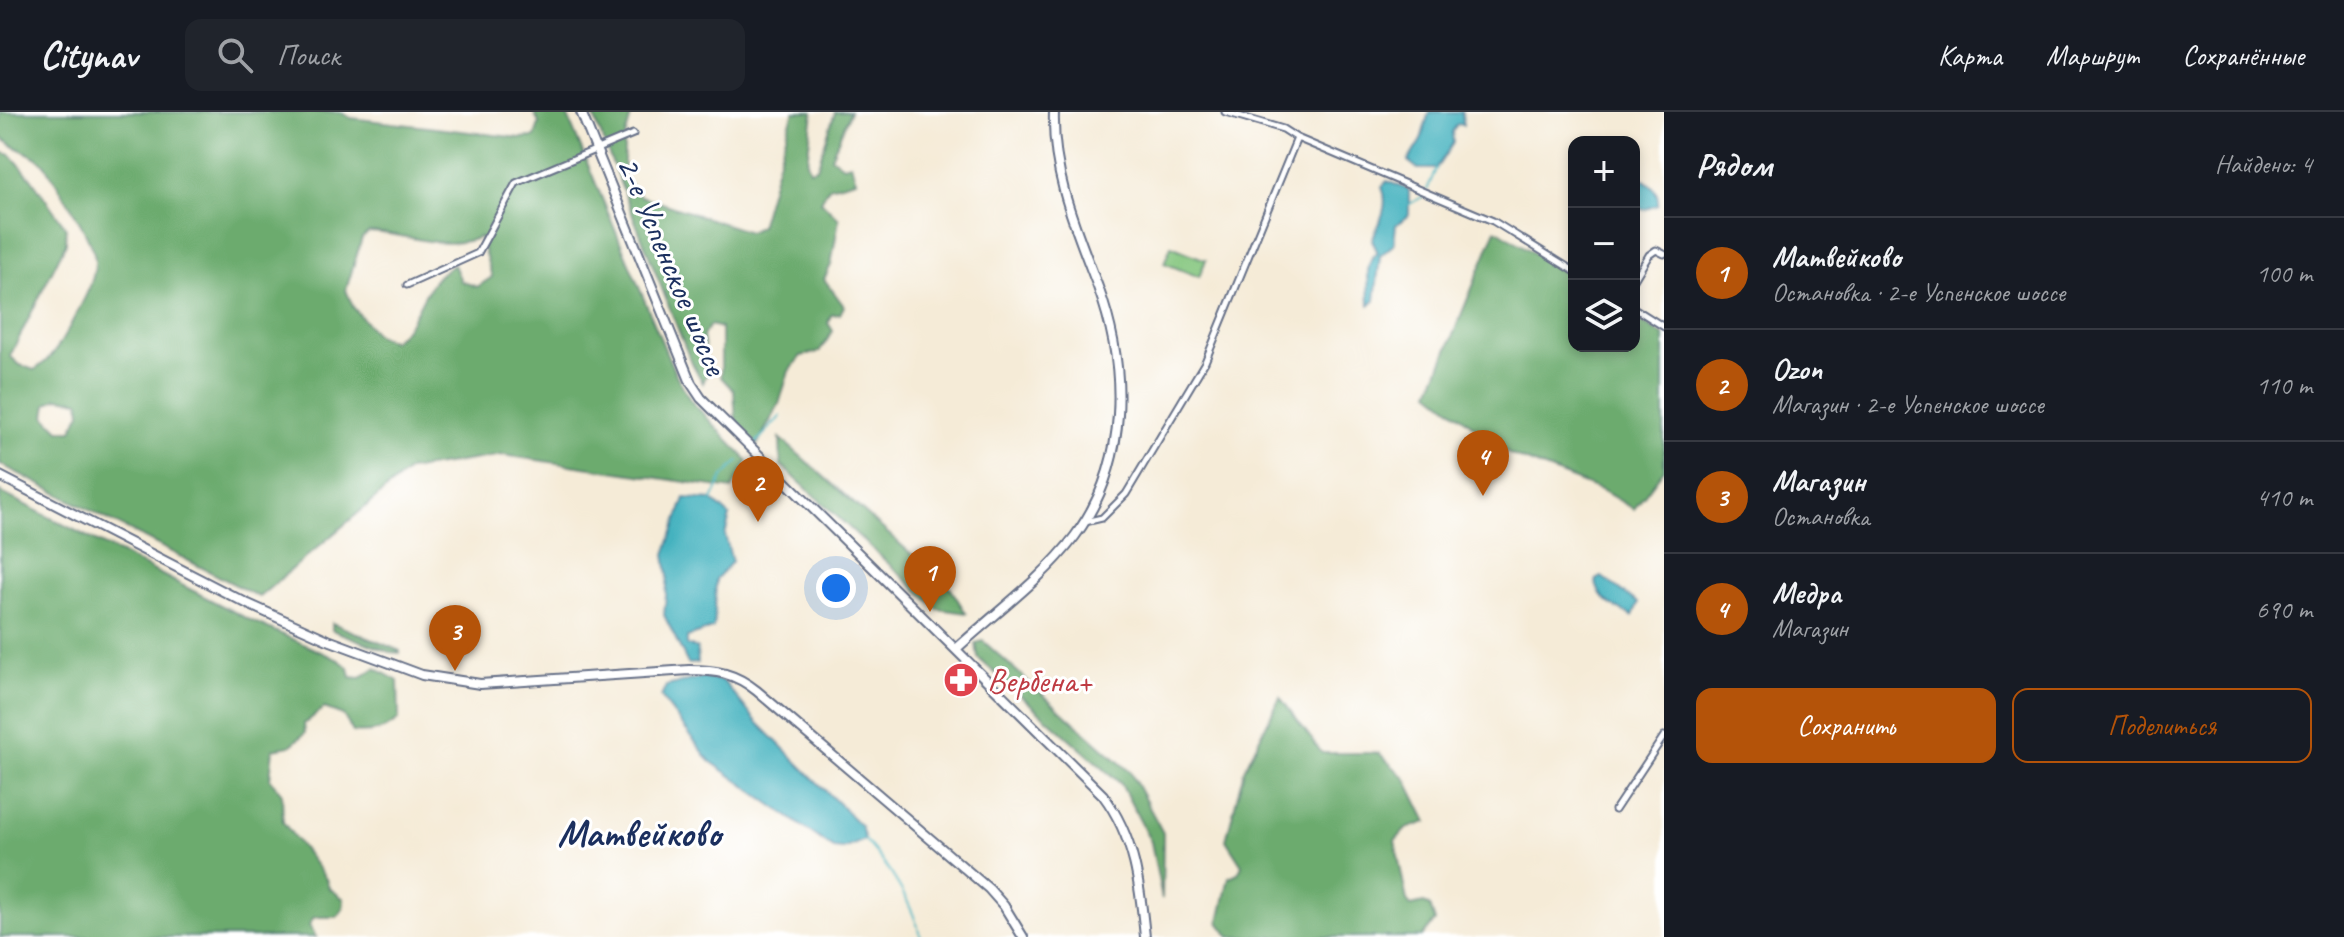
<!DOCTYPE html>
<html lang="ru">
<head>
<meta charset="utf-8">
<style>
	:root { --surface:#171b24; --page:#20242c; --text:#f1f3f6; --muted:#9ea1a6; --line:#363941; --accent:#b45309 }
	body { margin:0; font-family:Caveat,sans-serif; background:var(--page); color:var(--text) }
	.controls { position:absolute; right:24px; top:24px; display:grid; overflow:hidden; border-radius:16px; box-shadow:0 4px 12px #0003 }
	.controls button { width:72px; height:72px; display:grid; place-items:center; padding:0; border:0; border-bottom:2px solid var(--line); background:var(--surface); color:var(--text); font:40px sans-serif }
	.you { position:absolute; left:836px; top:476px; width:28px; height:28px; margin:-20px; border:6px solid #fff; border-radius:50%; background:#1a73e8; box-shadow:0 0 0 12px #1a73e833 }
	.badge { display:grid; place-items:center; width:52px; height:52px; border-radius:50%; background:var(--accent); color:#fff; font-size:26px; font-weight:700 }
	.pin { position:absolute; translate:-50% -66px; filter:drop-shadow(0 2px 4px #0008) }
	.pin::after { content:''; position:absolute; top:42px; width:28px; height:24px; background:inherit; clip-path:polygon(0 0,100% 0,50% 100%) }
	.list { margin:0; padding:0; list-style:none }
	h2 { display:flex; justify-content:space-between; align-items:center; height:104px; margin:0; padding:0 32px; font-size:34px }
	h2 small { font-size:26px; font-weight:400; color:var(--muted) }
	.list li { display:grid; grid-template-columns:52px 1fr auto; gap:24px; align-items:center; box-sizing:border-box; height:112px; padding:0 32px; border-top:2px solid var(--line) }
	.list b { display:block; font-size:30px; white-space:nowrap }
	.list p { margin:0; font-size:26px; white-space:nowrap; color:var(--muted) }
	.list em { font-size:26px; font-style:normal; color:var(--muted) }
	.actions { display:flex; gap:16px; padding:24px 32px }
	.actions a { flex:1; padding:18px 0; border:2px solid var(--accent); border-radius:16px; text-align:center; font-size:28px; color:var(--accent) }
	.actions .main { background:var(--accent); color:#fff }
	.icon { flex:none; width:44px; height:44px; fill:none; stroke:currentColor; stroke-width:2; stroke-linecap:round; stroke-linejoin:round }
	.map { position:relative; flex:none; width:1664px; height:825px; overflow:hidden }
	header { display:flex; align-items:center; gap:48px; box-sizing:border-box; height:112px; padding:0 40px; background:var(--surface); border-bottom:2px solid var(--line) }
	header strong { font-size:38px }
	nav { display:flex; gap:44px; margin-inline-start:auto; font-size:28px }
	.search { width:560px; height:72px; background:var(--page); display:flex; align-items:center; gap:20px; box-sizing:border-box; padding:0 28px; border-radius:16px; color:var(--muted); font-size:30px }
	main { display:flex }
	aside { flex:1; background:var(--surface) }
	.map>svg:first-child { display:block }
	.green { fill:#85c67f; stroke:#507a6e; stroke-width:2 }
	.forest { fill:#6cab6e; stroke:#446d66; stroke-width:2; fill-rule:evenodd }
	.water { fill:#44b2bf; stroke:#30708e; stroke-width:2 }
	.lines { fill:none; stroke-linecap:round; stroke-linejoin:round }
	.stream { stroke:#44b2bf; stroke-width:2 }
	.street-casing { stroke:#677188; stroke-width:9 }
	.secondary-casing { stroke:#677188; stroke-width:12 }
	.street { stroke:#fff; stroke-width:5 }
	.secondary { stroke:#fff; stroke-width:8 }
	.labels { text-anchor:middle; stroke-width:6; stroke-linejoin:round; paint-order:stroke }
	.street-label { font-size:34px; fill:#1b2f5e; stroke:#fff }
	.health-label { font-size:34px; fill:#be3a42; stroke:#fff; text-anchor:start }
	.quarter-label { font-size:38px; font-weight:bold; fill:#1b2f5e; stroke:#fff }
</style>
</head>
<body>
<header>
<strong>Citynav</strong>
<div class="search"><svg class="icon" aria-label="search" viewBox="0 0 24 24"><circle cx="10" cy="10" r="6"/><path d="M15 15l6 6"/></svg>Поиск</div>
<nav><a>Карта</a><a>Маршрут</a><a>Сохранённые</a></nav>
</header>
<main>
<div class="map">
<svg width="1664" height="825" viewBox="0 0 1664 825">
	<rect width="100%" height="100%" fill="#fff"/>
	<filter id="ink" filterUnits="userSpaceOnUse"><feTurbulence type="fractalNoise" baseFrequency=".0125" numOctaves="2"/><feDisplacementMap in="SourceGraphic" scale="16" xChannelSelector="R" yChannelSelector="G"/><feConvolveMatrix kernelMatrix="1 2 1 2 8 2 1 2 1" color-interpolation-filters="sRGB"/></filter>
	<filter id="wash" filterUnits="userSpaceOnUse"><feTurbulence type="fractalNoise" baseFrequency=".006" numOctaves="4" result="noise"/><feDisplacementMap in="SourceGraphic" scale="32" xChannelSelector="R" yChannelSelector="G"/><feGaussianBlur stdDeviation="1.8" result="paint"/><feColorMatrix in="noise" values="0 0 0 0 0 0 0 0 0 0 0 0 0 0 0 0 0 1.4 0 .05"/><feComposite in="paint" operator="in"/></filter>
	<g filter="url(#wash)">
		<rect width="100%" height="100%" fill="#f5ebd7"/>
		<path class="green" d="M1171,134L1206,148L1199,165L1164,151Z"/>
		<path class="forest" d="M0,0H341L351,6L520,26L535,25L539,11L534,0H566L674,259L690,288L748,349L732,377L503,343L409,358L259,485L0,352V40L11,43L31,66L66,116V131L10,244L20,253L34,258C53,247 62,229 72,210C82,191 96,169 95,147C94,130 57,72 46,55C36,40 12,38 0,24ZM369,120C407,121 444,140 480,125L492,165L477,175L461,169L454,153C420,168 422,210 392,229L376,223L353,195L346,178L362,126ZM58,286L80,289L81,301L72,318H59L45,304L47,292Z
			M592,0H632L624,29V66L640,84L749,120L760,114C772,76 780,38 794,0H813L807,50L810,58L817,56L835,0H850L831,45L843,54L851,52L856,68L829,75L821,89L839,107L831,153L824,167L844,194L840,202L831,203L828,211L833,219L819,240L801,244L789,259L779,292L757,333L736,310L734,279L721,265V216L710,213L703,224L708,259L703,271L689,245Z
			M1496,117L1574,166V234H1634V205L1664,224V357L1634,397L1603,379L1509,342L1430,280Z
			M780,326L951,477L966,501L938,497L781,353Z
			M0,380L248,507L339,548L349,556L351,565L360,566L375,556L398,569L399,607C387,619 369,622 353,620L343,603L324,596L304,612L305,621L290,634L273,637L270,667L282,682L283,710L326,767L329,776L344,787L343,797L337,805H314L309,813L316,825H0Z
			M332,511L400,539V541L390,540L332,518Z
			M983,529L1130,660L1163,721L1162,787L1151,730L1121,672L978,546L976,531Z
			M1280,585L1322,641H1379L1406,667L1427,710L1406,717L1395,729L1407,789L1411,794L1424,791L1430,794L1435,809L1422,825H1230L1219,810L1229,765L1238,761L1242,753L1226,728L1244,658Z"/>
		<path class="water" d="M1429,0H1462L1463,13L1457,12L1452,20L1453,31L1436,57H1418L1408,49L1421,28Z
			M1642,67C1653,73 1659,80 1658,93L1643,98L1634,91V70Z
			M1387,69L1409,78V103L1396,113L1394,132L1380,144L1375,188L1369,193L1368,158L1372,145L1378,141L1372,128C1379,111 1390,94 1382,75Z
			M685,386L712,388L730,404L725,423L732,450L716,467L714,516L687,525V533L697,536L698,551L688,552L664,503L668,464L665,442Z
			M1602,465L1638,491L1633,504C1618,498 1596,486 1596,468Z
			M704,565L723,569L757,610L861,714L865,728L843,737L833,736L710,649L661,585L666,574Z"/>
		<g class="lines">
			<path class="stream" d="M1427,78L1436,57
				M1408,93L1424,84
				M754,333L781,304
				M712,388L723,365L739,349
				M865,728C890,756 911,789 921,825"/>
		</g>
	</g>
	<g filter="url(#ink)">
		<g class="lines">
			<defs>
				<path id="street" d="M1297,26L1493,109L1574,159
					M1634,168L1649,143L1656,138L1664,142
					M407,173L478,141L516,71L633,22
					M1634,196L1664,215
					M1085,410L1102,406L1126,382L1205,250L1297,26L1283,17L1225,0
					M1615,698L1664,624"/>
				<path id="secondary" d="M581,0L691,271L701,286L1103,683C1135,726 1140,773 1145,825
					M0,364L248,492L328,528L422,563L480,572L689,558C716,558 735,561 757,579L989,777L1004,794L1023,825
					M956,537C995,501 1043,467 1075,424C1129,351 1128,256 1098,175C1076,117 1052,63 1054,0"/>
			</defs>
			<use href="#street" class="street-casing"/>
			<use href="#secondary" class="secondary-casing"/>
			<use href="#street" class="street"/>
			<use href="#secondary" class="secondary"/>
		</g>
	</g>
	<defs>
		<symbol id="pharmacy-disc" viewBox="-11 -11 22 22"><circle r="9.5" fill="#e0444e" stroke="#fff"/><path d="M-2-6h4v4h4v4h-4v4h-4v-4h-4v-4h4Z" fill="#fff"/></symbol>
	</defs>
	<g fill-rule="evenodd">
		<use href="#pharmacy-disc" x="941" y="548" width="40" height="40"/>
	</g>
	<g class="labels">
		<g class="street-label">
			<text transform="translate(673 153) rotate(67)" y="12">2-е Успенское шоссе</text>
		</g>
		<g class="health-label">
			<text x="987" y="580">Вербена+</text>
		</g>
		<g class="quarter-label">
			<text x="639" y="734">Матвейково</text>
		</g>
	</g>
</svg>
<div class="controls">
<button>+</button>
<button>−</button>
<button><svg class="icon" aria-label="layers" viewBox="0 0 24 24"><path d="M12 4l9 5-9 5-9-5zM3 14l9 5 9-5"/></svg></button>
</div>
<div class="you"></div>
<div class="pin badge" style="left:930px;top:500px">1</div>
<div class="pin badge" style="left:758px;top:410px">2</div>
<div class="pin badge" style="left:455px;top:559px">3</div>
<div class="pin badge" style="left:1483px;top:384px">4</div>
</div>
<aside>
<h2>Рядом<small>Найдено: 4</small></h2>
<ul class="list">
<li><span class="badge">1</span><div><b>Матвейково</b><p>Остановка · 2-е Успенское шоссе</p></div><em>100 m</em></li>
<li><span class="badge">2</span><div><b>Ozon</b><p>Магазин · 2-е Успенское шоссе</p></div><em>110 m</em></li>
<li><span class="badge">3</span><div><b>Магазин</b><p>Остановка</p></div><em>410 m</em></li>
<li><span class="badge">4</span><div><b>Медра</b><p>Магазин</p></div><em>690 m</em></li>
</ul>
<div class="actions"><a class="main">Сохранить</a><a>Поделиться</a></div>
</aside>
</main>
</body>
</html>
